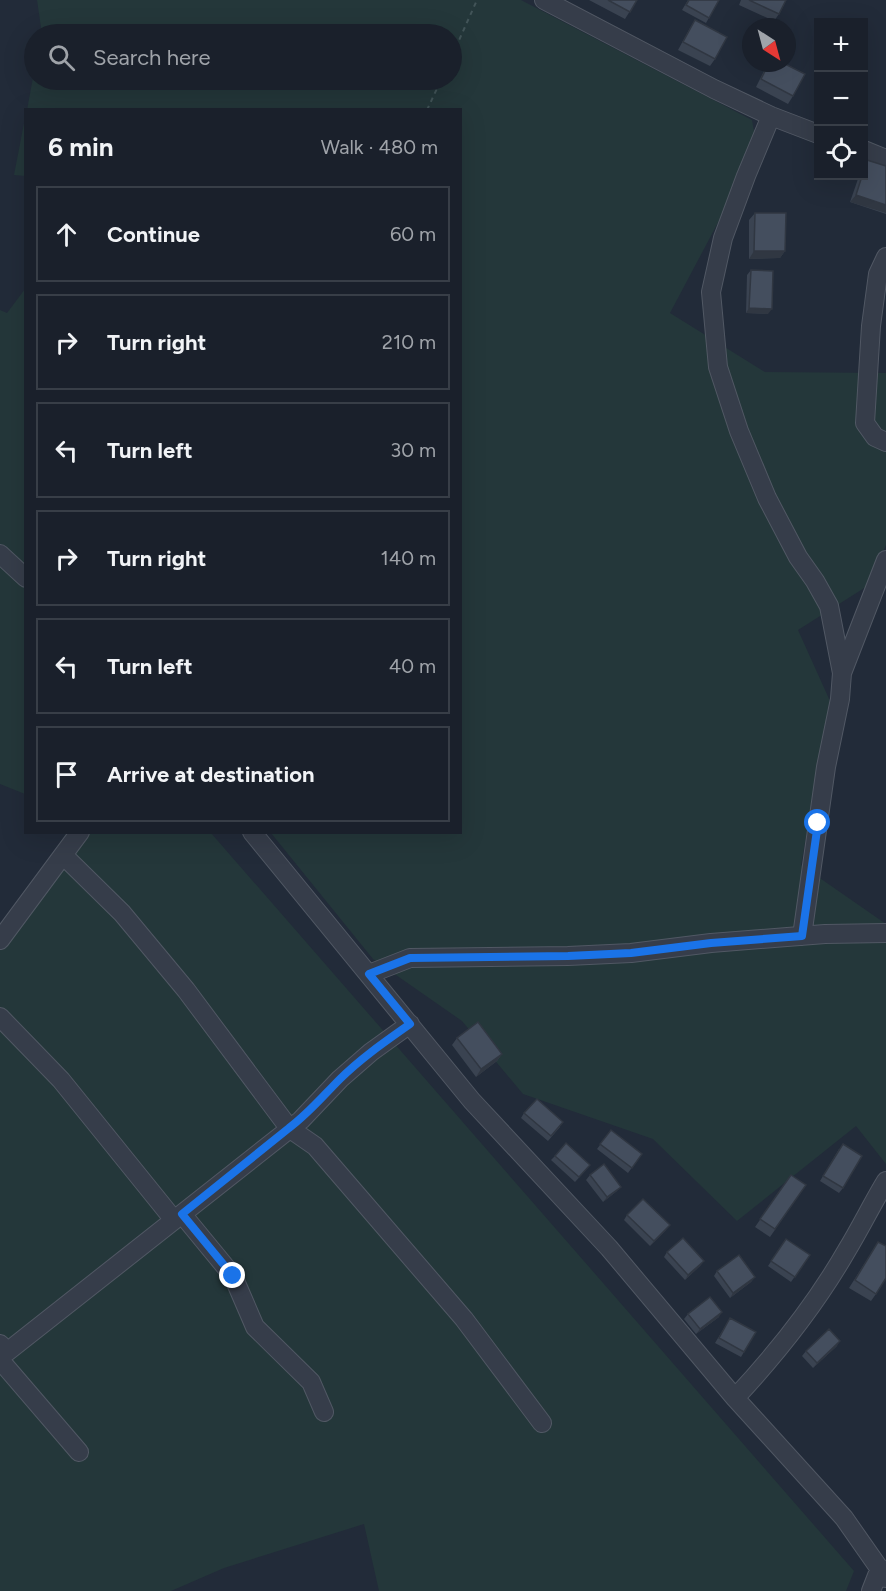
<!DOCTYPE html>
<html lang="en">
<head>
<meta charset="utf-8">
<style>
	:root { --surface:#1a202b; --page:#232833; --text:#f1f3f6; --muted:#9fa3a9; --line:#383e47 }
	body { margin:0; font-family:Figtree,sans-serif; background:var(--page); color:var(--text) }
	.controls { position:absolute; right:18px; top:18px; display:grid; overflow:hidden; border-radius:0px; box-shadow:0 6px 24px #0002 }
	.controls button { width:54px; height:54px; display:grid; place-items:center; padding:0; border:0; border-bottom:2px solid var(--line); background:var(--surface); color:var(--text); font:30px sans-serif }
	.compass { position:absolute; left:742px; top:18px; width:54px; height:54px; border-radius:50%; background:var(--surface); box-shadow:0 6px 24px #0002; rotate:144deg }
	.stop { position:absolute; width:18px; height:18px; margin:-14px; border:4px solid #1a73e8; border-radius:50%; background:#fff }
	.stop.end { background:#1a73e8; border-color:#fff; box-shadow:0 2px 6px #0008 }
	.list { margin:0; padding:0; list-style:none }
	h2 { display:flex; justify-content:space-between; align-items:center; height:78px; margin:0; padding:0 24px; font-size:26px }
	h2 small { font-size:20px; font-weight:400; color:var(--muted) }
	.list li { display:grid; grid-template-columns:39px 1fr auto; gap:18px; align-items:center; box-sizing:border-box; height:96px; margin:0 12px 12px; padding:0 12px; border:2px solid var(--line); border-radius:0px }
	.list b { display:block; font-size:22px; white-space:nowrap }
	.list em { font-size:20px; font-style:normal; color:var(--muted) }
	.icon { flex:none; width:33px; height:33px; fill:none; stroke:currentColor; stroke-width:2; stroke-linecap:round; stroke-linejoin:round }
	.map { position:relative; flex:none; width:886px; height:1591px; overflow:hidden }
	.search { position:absolute; background:var(--surface); box-shadow:0 6px 24px #0002; left:24px; top:24px; width:438px; height:66px; display:flex; align-items:center; gap:15px; box-sizing:border-box; padding:0 21px; border-radius:33px; color:var(--muted); font-size:22px }
	.panel { position:absolute; background:var(--surface); box-shadow:0 6px 24px #0002; left:24px; top:108px; width:438px; height:726px; border-radius:0px }
	.map>svg:first-child { display:block }
	.green { fill:#24373a }
	.lines { fill:none; stroke-linecap:round; stroke-linejoin:round }
	.minor-casing { stroke:#515864; stroke-width:20 }
	.path { stroke:#425458; stroke-width:2; stroke-dasharray:4.5 4.5; stroke-linecap:butt }
	.minor { stroke:#363d4a; stroke-width:18 }
	.wall { fill:#3a4351 }
	.shaded-wall { fill:#303742 }
	.building { fill:#444e5e; stroke:#303742; stroke-width:1.5 }
	.route { stroke:#1a73e8; stroke-width:8 }
</style>
</head>
<body>
<div class="map">
<svg width="886" height="1591" viewBox="0 0 886 1591">
	<rect width="100%" height="100%" fill="#222b39"/>
	<path class="green" d="M37,0H521L752,120L757,149L670,313L765,372L886,373V545L869,585L798,630L830,701L801,865L886,924V1164L856,1126L737,1221L653,1139L523,1094L462,1021L373,959L271,833L460,832V110H27L34,72V80H452V34H42Z
		M25,118V176L14,175Z
		M25,289V794L0,784V310L7,313Z
		M77,833H211L854,1571L846,1591H379L364,1524L224,1568L171,1591H0V924Z"/>
	<g class="lines">
		<defs>
			<path id="minor" d="M544,0L714,89L771,116L818,134
				M771,116L746,176L723,238L711,292L718,367L739,431L767,498L798,557L815,581L829,606L842,673L840,699L826,767L802,936
				M864,150L886,159
				M886,257L878,274L871,326L865,423L875,437L886,442
				M0,554L26,578
				M842,673L886,560
				M252,832L472,1101L609,1248L735,1398L844,1518L886,1578
				M63,855L122,913L186,990L289,1128L315,1146L464,1319L542,1423
				M0,940L80,832
				M369,974L410,958L568,956L631,953L711,943L825,934L886,933
				M0,1017L61,1080L174,1220
				M182,1214L233,1276L255,1327L311,1382L324,1412
				M0,1344L7,1352L301,1120L340,1079L371,1052L410,1024
				M0,1360L79,1452
				M735,1398C778,1352 816,1304 847,1250C861,1227 872,1204 886,1181
				M871,1591L880,1568"/>
		</defs>
		<use href="#minor" class="minor-casing"/>
		<path class="path" d="M452,56L477,0
			M427,110L441,80"/>
		<use href="#minor" class="minor"/>
	</g>
	<path class="wall" d="M589,0H637L625,19Z
		M688,0H719L706,23L682,10Z
		M741,0H786L779,14L774,21L739,5Z
		M695,20L715,59L710,66L678,50L690,28Z
		M768,63H783L793,96L788,104L756,87Z
		M867,160L886,166V214L850,202L859,176H864V165Z
		M755,213L785,251L780,258L749,259V220Z
		M751,270L768,314L746,313L747,275Z
		M457,1038L502,1054L497,1061L476,1077L452,1045Z
		M524,1113L560,1127L548,1141L521,1118Z
		M611,1130L642,1154L628,1173L597,1149Z
		M839,1149L843,1188L839,1193L820,1181Z
		M555,1156L586,1170L575,1182L551,1160Z
		M590,1175L617,1191L603,1202L586,1180Z
		M791,1175L806,1185L770,1237L755,1227Z
		M627,1215L666,1230L650,1246L624,1220Z
		M786,1239L810,1255L791,1282L768,1266Z
		M878,1242L876,1294L871,1301L849,1288Z
		M667,1252L704,1261L700,1266L685,1280L664,1257Z
		M717,1271L755,1277L751,1282L730,1298L714,1276Z
		M688,1314L719,1317L696,1334L684,1319Z
		M730,1318L744,1352L741,1357L715,1343Z
		M837,1346L813,1368L802,1356L806,1351Z"/>
	<path class="shaded-wall" d="M856,195L886,205V213L850,202Z
		M754,251H785L780,258L749,259Z
		M749,308L772,309L768,314L746,313Z
		M502,1054L497,1061L476,1077L481,1069Z
		M621,1187L617,1191L603,1202L607,1197Z
		M670,1225L666,1230L650,1246L654,1241Z
		M704,1261L700,1266L685,1280L688,1275Z
		M755,1277L751,1282L730,1298L733,1293Z
		M722,1312L719,1317L696,1334L700,1329Z
		M840,1341L837,1346L813,1368L817,1363Z"/>
	<path class="building" d="M608,0H637L630,12Z
		M689,0H719L709,18L686,5Z
		M749,0H786L779,14Z
		M695,20L727,37L715,59L683,42Z
		M769,63H783L805,74L793,96L761,79Z
		M867,160L886,166V205L856,195L862,176H864V171Z
		M755,213H786L785,251H754Z
		M751,270L773,271L772,309L749,308Z
		M478,1022L502,1054L481,1069L457,1038Z
		M537,1099L563,1122L551,1136L524,1113Z
		M611,1130L642,1154L632,1168L600,1144Z
		M566,1143L590,1165L579,1177L555,1156Z
		M843,1144L862,1156L843,1188L823,1176Z
		M604,1164L621,1187L607,1197L590,1175Z
		M791,1175L806,1185L775,1229L760,1219Z
		M643,1199L670,1225L654,1241L627,1215Z
		M683,1238L704,1261L688,1275L667,1252Z
		M786,1239L810,1255L795,1277L771,1261Z
		M878,1242L886,1246V1278L876,1294L855,1280Z
		M739,1255L755,1277L733,1293L717,1271Z
		M710,1297L722,1312L700,1329L688,1314Z
		M730,1318L756,1332L744,1352L719,1338Z
		M829,1329L840,1341L817,1363L806,1351Z"/>
	<g class="lines">
		<path class="route" d="M233,1276L182,1214L289,1128C308,1114 323,1096 340,1079C361,1058 386,1041 410,1024L369,974L410,958L568,956L631,953L711,943L802,936L818,823"/>
	</g>
</svg>
<div class="controls">
<button>+</button>
<button>−</button>
<button><svg class="icon" aria-label="locate" viewBox="0 0 24 24"><circle cx="12" cy="12" r="6"/><path d="M12 2v4M12 18v4M2 12h4M18 12h4"/></svg></button>
</div>
<svg class="compass" viewBox="-18 -18 36 36"><path d="M0-13l5 13h-10z" fill="#e53935"/><path d="M0 13l5-13h-10z" fill="#9fa3a9"/></svg>
<div class="stop" style="left:818px;top:823px"></div>
<div class="stop end" style="left:233px;top:1276px"></div>
<div class="search"><svg class="icon" aria-label="search" viewBox="0 0 24 24"><circle cx="10" cy="10" r="6"/><path d="M15 15l6 6"/></svg>Search here</div>
<section class="panel">
<h2>6 min<small>Walk · 480 m</small></h2>
<ul class="list">
<li><svg class="icon" aria-label="ahead" viewBox="0 0 24 24"><path d="M12 20V5M6 11l6-6 6 6"/></svg><div><b>Continue</b></div><em>60 m</em></li>
<li><svg class="icon" aria-label="right" viewBox="0 0 24 24"><path d="M7 20v-9h11M14 6l5 5-5 5"/></svg><div><b>Turn right</b></div><em>210 m</em></li>
<li><svg class="icon" aria-label="left" viewBox="0 0 24 24"><path d="M17 20v-9H6M10 6l-5 5 5 5"/></svg><div><b>Turn left</b></div><em>30 m</em></li>
<li><svg class="icon" aria-label="right" viewBox="0 0 24 24"><path d="M7 20v-9h11M14 6l5 5-5 5"/></svg><div><b>Turn right</b></div><em>140 m</em></li>
<li><svg class="icon" aria-label="left" viewBox="0 0 24 24"><path d="M17 20v-9H6M10 6l-5 5 5 5"/></svg><div><b>Turn left</b></div><em>40 m</em></li>
<li><svg class="icon" aria-label="arrive" viewBox="0 0 24 24"><path d="M6 21V4h12l-3 4 3 4H6"/></svg><div><b>Arrive at destination</b></div></li>
</ul>
</section>
</div>
</body>
</html>
